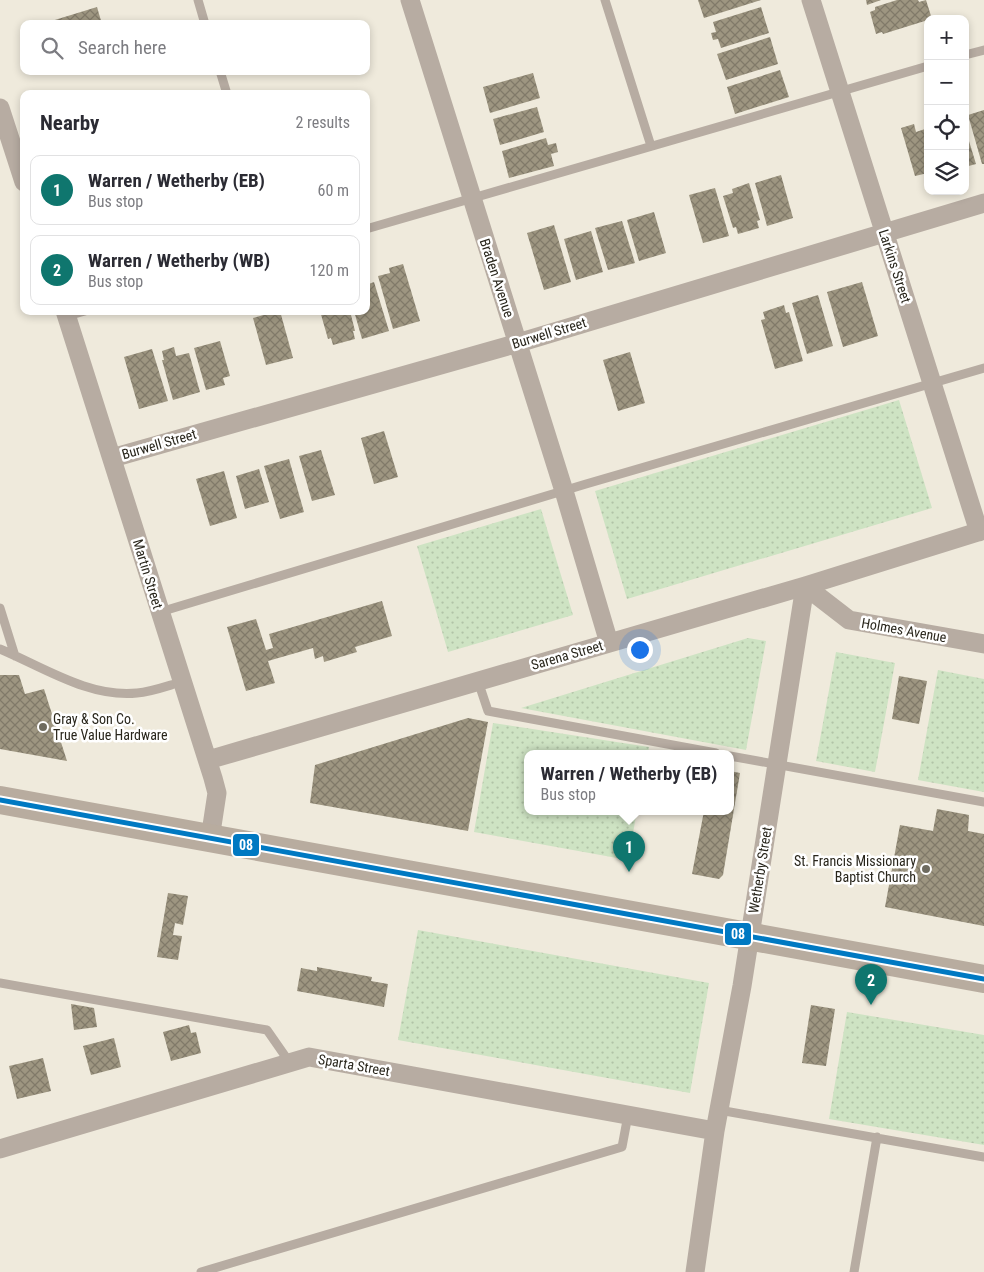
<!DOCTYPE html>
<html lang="en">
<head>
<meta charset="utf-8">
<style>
	:root { --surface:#fff; --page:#f2f2f3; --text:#2b2b33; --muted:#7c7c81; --line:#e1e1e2; --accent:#0f766e }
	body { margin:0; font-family:"Roboto Condensed",sans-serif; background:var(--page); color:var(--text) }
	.controls { position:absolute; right:15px; top:15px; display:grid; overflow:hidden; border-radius:10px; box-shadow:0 2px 8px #0003 }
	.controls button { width:45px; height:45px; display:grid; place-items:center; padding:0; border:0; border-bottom:1px solid var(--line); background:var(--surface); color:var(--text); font:25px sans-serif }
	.you { position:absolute; left:639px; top:649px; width:18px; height:18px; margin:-12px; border:4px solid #fff; border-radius:50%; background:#1a73e8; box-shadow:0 0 0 8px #1a73e833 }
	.badge { display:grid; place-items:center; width:32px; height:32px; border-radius:50%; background:var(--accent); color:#fff; font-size:16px; font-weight:700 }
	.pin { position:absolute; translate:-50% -41px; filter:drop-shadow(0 1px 2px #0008) }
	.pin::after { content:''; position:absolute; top:26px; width:18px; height:15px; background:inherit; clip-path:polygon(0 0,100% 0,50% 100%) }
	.popup { position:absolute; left:524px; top:750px; width:210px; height:65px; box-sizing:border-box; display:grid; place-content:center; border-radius:10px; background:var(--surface); filter:drop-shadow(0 1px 4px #0005); font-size:16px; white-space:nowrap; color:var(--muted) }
	.popup b { font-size:19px; color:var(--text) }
	.popup::after { content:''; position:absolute; left:50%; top:100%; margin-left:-10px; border:10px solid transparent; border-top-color:var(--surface) }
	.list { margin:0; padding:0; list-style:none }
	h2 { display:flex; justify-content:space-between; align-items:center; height:65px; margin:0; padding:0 20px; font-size:21px }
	h2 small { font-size:16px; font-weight:400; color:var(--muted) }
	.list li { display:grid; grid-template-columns:32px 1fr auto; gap:15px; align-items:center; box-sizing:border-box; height:70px; margin:0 10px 10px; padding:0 10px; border:1px solid var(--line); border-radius:10px }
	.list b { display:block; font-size:19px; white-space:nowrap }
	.list p { margin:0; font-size:16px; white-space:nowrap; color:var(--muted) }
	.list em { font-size:16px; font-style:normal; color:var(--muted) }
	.icon { flex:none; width:28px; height:28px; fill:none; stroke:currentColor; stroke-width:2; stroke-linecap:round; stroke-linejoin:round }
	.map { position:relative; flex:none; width:984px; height:1272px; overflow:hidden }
	.search { position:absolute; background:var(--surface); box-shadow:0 2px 8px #0003; left:20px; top:20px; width:350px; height:55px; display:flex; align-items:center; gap:12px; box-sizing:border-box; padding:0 18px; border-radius:10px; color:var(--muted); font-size:19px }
	.panel { position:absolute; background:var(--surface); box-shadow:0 2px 8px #0003; left:20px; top:90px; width:350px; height:225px; border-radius:10px }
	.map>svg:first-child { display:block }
	.grass { fill:url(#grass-dots) }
	.building { fill:url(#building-cross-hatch) }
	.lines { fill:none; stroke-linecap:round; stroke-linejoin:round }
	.service { stroke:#b7aca2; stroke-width:9 }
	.minor { stroke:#b7aca2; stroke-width:19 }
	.primary { stroke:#b8ac9f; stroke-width:28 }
	.bus-1-casing { stroke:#fff; stroke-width:9 }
	.bus-1 { stroke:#0079c2; stroke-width:5 }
	.poi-dot { fill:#6e6b5f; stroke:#fff; stroke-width:2 }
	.labels { text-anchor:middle; stroke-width:5; stroke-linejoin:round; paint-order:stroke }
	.street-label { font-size:14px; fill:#29261c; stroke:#fff }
	.poi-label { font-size:14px; fill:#29261c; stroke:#fff; text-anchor:start }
	.line-badge { stroke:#fff; stroke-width:2 }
	.badge-label { font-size:14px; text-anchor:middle; font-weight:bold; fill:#fff }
</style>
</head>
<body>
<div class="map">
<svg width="984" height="1272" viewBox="0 0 984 1272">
	<defs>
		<pattern id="grass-dots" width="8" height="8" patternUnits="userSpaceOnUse" patternTransform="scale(1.25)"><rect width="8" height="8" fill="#cee3c3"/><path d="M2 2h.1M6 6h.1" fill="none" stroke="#b1c3a7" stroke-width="1.8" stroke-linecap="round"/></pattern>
		<pattern id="building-cross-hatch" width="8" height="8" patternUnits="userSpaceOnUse" patternTransform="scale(1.25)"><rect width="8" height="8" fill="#9e9681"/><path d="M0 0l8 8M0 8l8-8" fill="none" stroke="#817a69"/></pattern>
	</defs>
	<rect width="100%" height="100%" fill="#efeadc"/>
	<path class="grass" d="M899,400L932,508L627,599L595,491Z
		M541,509L573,615L448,652L417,546Z
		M748,638L766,641L746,750L521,708Z
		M836,652L895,663L875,772L816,761Z
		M938,670L984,679V792L918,780Z
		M493,723L649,747L648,753H528V811H637L628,860L474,832Z
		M418,930L709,983L690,1093L398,1040Z
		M847,1012L984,1035V1145L829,1119Z"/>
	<path class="building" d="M698,0H761L704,18Z
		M866,0H881L867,5Z
		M897,0H918L919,2L926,0L932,19H928V20L883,34L882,32L876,34L870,12L875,10V7Z
		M97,7L102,24H45V23Z
		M761,7L769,33L721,48L718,39L713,40L711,33L716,32L713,22Z
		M770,37L778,64L726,80L717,54Z
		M780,70L789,97L735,114L727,87Z
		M533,73L540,98L490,113L483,87Z
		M537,107L544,132L500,145L493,119Z
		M984,110V164H982L968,115Z
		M914,124L916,132L928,128V173L915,176L901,128Z
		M965,128L976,164L965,167Z
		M546,138L548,145L556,143L558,152L551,154L554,166L509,178L502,151Z
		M781,175L793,218L767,226L755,183Z
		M749,183L760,220L757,221L759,228L738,234L736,227L733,228L723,196L733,193L732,189Z
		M715,188L729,236L703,243L689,195Z
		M654,212L666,253L639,261L627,220Z
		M622,221L635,263L608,270L595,228Z
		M554,225L571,282L544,290L527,233Z
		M591,231L603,272L576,280L564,239Z
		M403,264L420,321L393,329L378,276L390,273L389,268Z
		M374,282L389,331L362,339L354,311H366V285Z
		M862,282L878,336L843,347L827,292Z
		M818,295L833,346L807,354L792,303Z
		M784,305L786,313L789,312L803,361L775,369L761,320L765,319L763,312Z
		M277,311H280L293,358L266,365L253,318Z
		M320,311H350L355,331H353L355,339L333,345L331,338L328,339Z
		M220,341L230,376L223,378L225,385L206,390L194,348Z
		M174,347L176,356L189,353L200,392L173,400L162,360H164L162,351Z
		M152,349L168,401L139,409L124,357Z
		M630,352L645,403L618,411L603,360Z
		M384,431L398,477L374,484L361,438Z
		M321,450L335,495L312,501L299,456Z
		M289,459L304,512L280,519L264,466Z
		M259,469L269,502L245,509L236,476Z
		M224,471L237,518L210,526L196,479Z
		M382,601L392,636L355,647L357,652L324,662L323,656L315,659L313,648L268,661L275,683L246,691L227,627L256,619L266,650L273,648L269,634Z
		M0,675H19L25,694L44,689L67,761L0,749Z
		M899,676L927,681L919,724L892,719Z
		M468,718L488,722L468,831L310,803L315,765Z
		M730,771L740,773L723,875L719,879L692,874L704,811H730Z
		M937,809L969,815L968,831L984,834V926L885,907L900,825L933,831Z
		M168,893L188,896L183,925L175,923L173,935L182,936L178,960L157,957Z
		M317,967L372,977L371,981L388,984L384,1007L297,991L301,968L317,971Z
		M71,1004L94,1008L97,1027L74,1030Z
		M811,1005L835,1009L826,1066L802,1063Z
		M189,1025L191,1033L196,1032L201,1053L171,1061L163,1032Z
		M114,1038L121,1067L91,1075L83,1046Z
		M43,1058L51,1091L17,1099L9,1066Z"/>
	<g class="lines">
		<path class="service" d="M198,0L205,24
			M605,0L651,146
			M965,55L984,50
			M220,71L227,94
			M366,229L928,66
			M67,316L85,311
			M0,608L15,656
			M160,612L586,484L984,368
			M0,649C43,667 89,698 137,693C151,692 167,686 181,682
			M478,681L488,711L716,753
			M730,756L984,802
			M0,983L267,1030L290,1063
			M719,1110L984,1157
			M201,1272L622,1147L628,1115
			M854,1272L877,1137"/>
		<path class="minor" d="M410,0L564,491L609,643
			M811,0L979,532
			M0,108L24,182
			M65,311L213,778L217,793L210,839
			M112,458L518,343L984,203
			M805,586L849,620L984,644
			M208,760L805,586L984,530
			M0,1149L309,1057L715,1131
			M695,1272L715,1131L742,986L805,586"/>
		<path class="primary" d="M0,800L984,979"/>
		<defs>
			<path id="bus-1" d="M0,800L984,979"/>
		</defs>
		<use href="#bus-1" class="bus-1-casing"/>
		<use href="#bus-1" class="bus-1"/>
	</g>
	<g class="poi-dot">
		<circle cx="43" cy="727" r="5"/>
		<circle cx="926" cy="869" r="5"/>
	</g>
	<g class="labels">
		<g class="street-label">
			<text transform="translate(895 266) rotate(72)" y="5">Larkins Street</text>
			<text transform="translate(497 278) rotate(72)" y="5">Braden Avenue</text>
			<text transform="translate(549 333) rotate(-17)" y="5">Burwell Street</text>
			<text transform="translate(159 444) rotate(-16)" y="5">Burwell Street</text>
			<text transform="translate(148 574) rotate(73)" y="5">Martin Street</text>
			<text transform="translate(904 630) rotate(10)" y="5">Holmes Avenue</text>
			<text transform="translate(567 655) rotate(-16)" y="5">Sarena Street</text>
			<text transform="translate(760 870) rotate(-81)" y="5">Wetherby Street</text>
			<text transform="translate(354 1065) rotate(10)" y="5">Sparta Street</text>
		</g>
		<g class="poi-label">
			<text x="53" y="724">Gray &amp; Son Co.<tspan x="53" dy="16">True Value Hardware</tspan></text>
			<text x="916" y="866" text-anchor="end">St. Francis Missionary<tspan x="916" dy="16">Baptist Church</tspan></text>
		</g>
	</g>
	<g class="line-badge">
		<rect x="232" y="833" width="28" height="24" rx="5" fill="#0079c2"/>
		<rect x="724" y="922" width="28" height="24" rx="5" fill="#0079c2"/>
	</g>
	<g class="badge-label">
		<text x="246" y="850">08</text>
		<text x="738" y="939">08</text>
	</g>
</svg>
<div class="controls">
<button>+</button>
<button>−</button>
<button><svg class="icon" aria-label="locate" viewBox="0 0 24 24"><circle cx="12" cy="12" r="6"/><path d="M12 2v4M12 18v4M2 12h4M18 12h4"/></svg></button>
<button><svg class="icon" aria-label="layers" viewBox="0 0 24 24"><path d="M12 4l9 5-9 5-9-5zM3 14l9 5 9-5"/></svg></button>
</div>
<div class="you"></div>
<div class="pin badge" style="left:629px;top:872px">1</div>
<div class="popup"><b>Warren / Wetherby (EB)</b>Bus stop</div>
<div class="pin badge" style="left:871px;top:1005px">2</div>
<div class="search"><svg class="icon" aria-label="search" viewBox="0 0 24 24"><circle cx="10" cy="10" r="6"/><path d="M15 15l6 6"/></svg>Search here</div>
<section class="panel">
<h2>Nearby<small>2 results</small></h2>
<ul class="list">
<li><span class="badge">1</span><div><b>Warren / Wetherby (EB)</b><p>Bus stop</p></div><em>60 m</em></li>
<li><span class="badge">2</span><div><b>Warren / Wetherby (WB)</b><p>Bus stop</p></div><em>120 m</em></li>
</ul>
</section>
</div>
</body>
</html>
